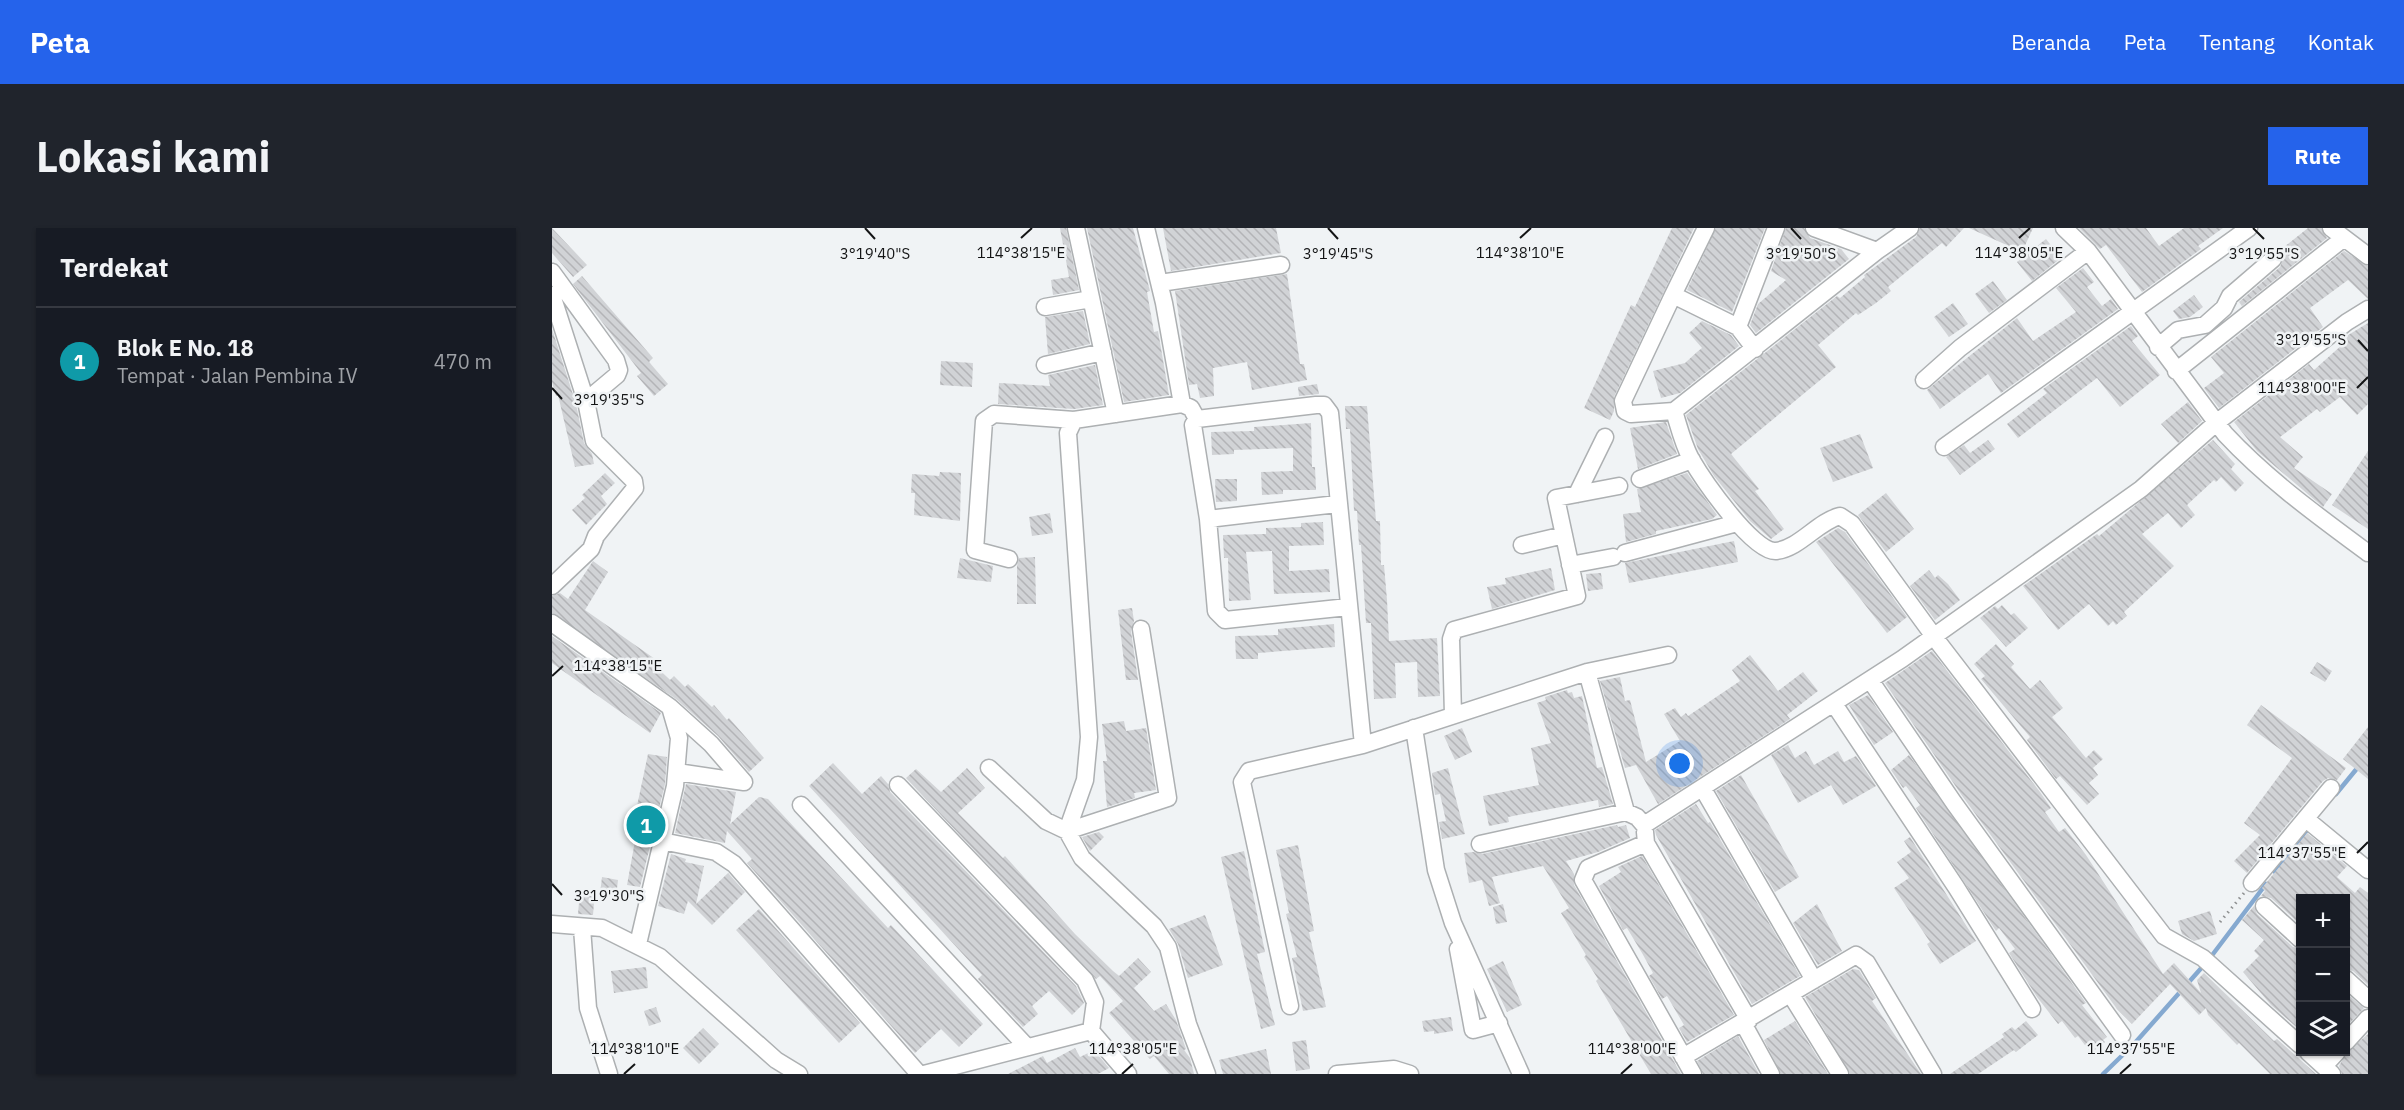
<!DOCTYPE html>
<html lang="id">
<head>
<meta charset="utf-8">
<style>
	:root { --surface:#171b24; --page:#20242c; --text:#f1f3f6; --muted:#9ea1a6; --line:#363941; --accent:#2563eb }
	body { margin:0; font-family:"IBM Plex Sans",sans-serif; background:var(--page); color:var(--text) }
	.controls { position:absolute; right:18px; bottom:18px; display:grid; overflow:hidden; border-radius:0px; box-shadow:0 2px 4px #0004 }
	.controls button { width:54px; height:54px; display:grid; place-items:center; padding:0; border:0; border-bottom:2px solid var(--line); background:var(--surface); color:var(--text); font:30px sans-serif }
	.you { position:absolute; left:1128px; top:536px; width:21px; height:21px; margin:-15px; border:4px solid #fff; border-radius:50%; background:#1a73e8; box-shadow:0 0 0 9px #1a73e833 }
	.badge { display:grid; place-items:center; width:39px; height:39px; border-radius:50%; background:var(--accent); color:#fff; font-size:20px; font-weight:700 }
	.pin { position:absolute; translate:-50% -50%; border:3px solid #fff; box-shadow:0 2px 6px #0006 }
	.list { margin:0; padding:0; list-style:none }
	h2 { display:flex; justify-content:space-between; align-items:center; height:78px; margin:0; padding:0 24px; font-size:26px }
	h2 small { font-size:20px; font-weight:400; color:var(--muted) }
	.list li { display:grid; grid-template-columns:39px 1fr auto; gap:18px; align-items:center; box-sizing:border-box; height:108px; padding:0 24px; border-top:2px solid var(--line) }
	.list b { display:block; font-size:22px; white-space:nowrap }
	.list p { margin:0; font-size:20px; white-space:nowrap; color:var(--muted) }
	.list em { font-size:20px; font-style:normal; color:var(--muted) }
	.icon { flex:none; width:33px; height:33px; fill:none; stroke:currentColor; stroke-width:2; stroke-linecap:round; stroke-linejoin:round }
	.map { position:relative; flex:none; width:1816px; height:846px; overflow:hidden; border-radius:0px }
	header { display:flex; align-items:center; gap:36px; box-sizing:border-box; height:84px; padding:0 30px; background:var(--accent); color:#fff }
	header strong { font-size:28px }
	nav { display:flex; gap:33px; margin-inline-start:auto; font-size:21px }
	.intro { display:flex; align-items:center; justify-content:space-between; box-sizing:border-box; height:144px; padding:0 36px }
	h1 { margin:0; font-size:42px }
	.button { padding:15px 27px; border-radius:0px; background:var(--accent); color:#fff; font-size:21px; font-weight:700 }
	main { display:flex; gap:36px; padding:0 36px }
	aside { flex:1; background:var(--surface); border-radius:0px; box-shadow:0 2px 4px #0004 }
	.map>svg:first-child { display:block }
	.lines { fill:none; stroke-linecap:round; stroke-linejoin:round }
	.stream { stroke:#85a9d0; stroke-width:4.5 }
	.building { fill:url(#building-back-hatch) }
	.minor-casing { stroke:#adb0b2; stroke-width:19 }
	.path { stroke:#8e9091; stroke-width:3; stroke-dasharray:1.5 4.5; stroke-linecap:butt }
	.minor { stroke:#fff; stroke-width:16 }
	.ticks { fill:none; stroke:#141516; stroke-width:2 }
	.ticks-label { font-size:15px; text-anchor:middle; fill:#141516; stroke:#f0f3f5; stroke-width:5; stroke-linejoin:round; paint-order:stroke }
</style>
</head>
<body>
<header>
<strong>Peta</strong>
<nav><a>Beranda</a><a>Peta</a><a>Tentang</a><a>Kontak</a></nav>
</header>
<div class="intro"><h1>Lokasi kami</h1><a class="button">Rute</a></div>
<main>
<aside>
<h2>Terdekat<small></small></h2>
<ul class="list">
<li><span class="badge" style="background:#0f9aa8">1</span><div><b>Blok E No. 18</b><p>Tempat · Jalan Pembina IV</p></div><em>470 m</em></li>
</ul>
</aside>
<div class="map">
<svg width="1816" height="846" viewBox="0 0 1816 846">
	<defs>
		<pattern id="building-back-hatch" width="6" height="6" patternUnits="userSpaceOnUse" patternTransform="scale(1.5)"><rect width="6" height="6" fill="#d1d3d6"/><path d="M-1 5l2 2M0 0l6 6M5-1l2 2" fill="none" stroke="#b3b4b7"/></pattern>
	</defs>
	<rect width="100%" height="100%" fill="#f0f3f5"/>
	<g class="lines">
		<path class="stream" d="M1784,566L1807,538
			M1723,644L1758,598
			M1658,730L1714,656
			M1551,846L1582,816L1652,737"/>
	</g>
	<path class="building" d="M0,0L35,37L21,49L0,25Z
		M508,0H514L527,62L501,67L499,52L517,49Z
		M535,0H581L598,63L595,64L602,104L606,103L617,167L572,174Z
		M611,0H724L729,25L619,43Z
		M1120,0H1142L1062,169V183L1058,192L1032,180L1079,77L1083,79Z
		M1164,0H1213L1180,84L1135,62Z
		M1234,0H1252L1258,10L1289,21L1297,31L1204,105L1198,97L1206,76L1234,52L1219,43Z
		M1368,0H1412L1394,19L1390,15L1336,59L1339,63L1324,75L1306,87L1304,85L1266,117L1284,139L1179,226L1207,261L1203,263L1232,301L1219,311L1198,293L1162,248L1146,221L1134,187L1285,68L1288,70L1313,49L1312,47L1364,9Z
		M1417,0H1481L1470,24Z
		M1527,0H1594L1607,18L1632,0H1671L1646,18L1649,21L1590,64L1554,17L1548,21Z
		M1756,0H1769L1775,10L1690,78L1687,74L1728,39L1731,30L1727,23Z
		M1494,11L1509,30L1480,53L1465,34Z
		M1792,23L1816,38V71L1796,52L1758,80L1771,99L1667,180L1652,160L1672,145L1659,129Z
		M1531,40L1542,54L1535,59L1550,78L1559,71L1566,81L1449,165L1436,146L1388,181L1375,162L1465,90L1481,113L1524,84L1504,60Z
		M735,46L748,136H752L755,152L700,162L695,134L661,140L662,168L648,170L645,156L637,157L623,63Z
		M30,48L101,130L97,134L116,156L102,168L85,148L89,145L21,56Z
		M1441,53L1455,72L1437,85L1423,66Z
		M1642,67L1651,79L1638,89L1627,91L1621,83Z
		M1401,75L1416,96L1397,109L1382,89Z
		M531,83L538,116L496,126L493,89Z
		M1150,93L1179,107L1187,118L1128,165L1109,170L1101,143L1133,135L1145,124L1150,120L1137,105Z
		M1816,95V176L1805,187L1788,169L1768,184L1765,181L1728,209L1751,229L1742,240L1780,266L1771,279L1705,223L1682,194L1757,136L1762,142L1791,116L1788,112Z
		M1579,98L1586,108L1580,113L1608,147L1568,179L1545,150L1466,210L1455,196L1495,165L1491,161Z
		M0,101L24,176L32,215L40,226L42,236L23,239L6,167L4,168L0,154Z
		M389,133L421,135L420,159L388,157Z
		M543,137L551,177L522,181L446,176L447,155L498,158L496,147Z
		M765,156L767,166L747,168L746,159Z
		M1636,174L1650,193L1626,215L1609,196Z
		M793,178H815L824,293H828L829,337H832L835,372L837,413L885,410L888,468L866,469L865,434L843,435L844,470L822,471L819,395H814L809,317H807L805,283H802L798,201H794Z
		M1114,194L1125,226L1086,241L1078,200Z
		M759,195L760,239H763L764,262H731V266L710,267L709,244L741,243V220L682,222V226L660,227L659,204L702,203V199Z
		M1308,206L1321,240L1281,254L1268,220Z
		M1436,212L1443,221L1408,247L1394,229L1412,217L1418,225Z
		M1661,212L1683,236L1679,241L1692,255L1683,264L1669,249L1664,254L1662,252L1635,277L1643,287L1629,300L1616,285L1590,306L1622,338L1572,384L1575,388L1564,397L1561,393L1556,398L1537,376L1506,402L1471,358L1545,306L1547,308Z
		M1816,223V301L1780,277Z
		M388,244L409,245L408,293L362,287L363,265H359L360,246L387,248Z
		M53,245L63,255L49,268L55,276L34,297L20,282L33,270L30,267Z
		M1135,245L1165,287L1160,291L1104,303V306L1074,314L1071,286L1089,284L1085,261Z
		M663,251H685V273L664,274Z
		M1334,265L1362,301L1334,324L1306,287Z
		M498,285L501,305L480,308L477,289Z
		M771,294L772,317L737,318V343L777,341L778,364L722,366L720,323L694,324L699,372L677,373L676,330H672L671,307L714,306V300L749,299V295Z
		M1286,300L1293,304L1355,389L1335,405L1264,314Z
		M1182,313L1186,334L1077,355L1073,335Z
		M483,329L484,376H465V338L467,330Z
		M408,330L441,338L439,354L405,350Z
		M41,333L56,344L33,382L103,431L100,435L118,452L122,448L133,459L136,456L160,479L162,477L175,492L177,490L212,530L197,544L166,508L124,471L0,385V368L8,365L16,371Z
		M999,340L1003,362L940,381L935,359L954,356L953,350Z
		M1377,342L1383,350L1386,347L1396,356L1408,372L1383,392L1358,358Z
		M1049,345L1051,361L1036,363L1034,346Z
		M1450,377L1459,387L1462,385L1476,400L1454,419L1428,390L1443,378L1446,381Z
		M580,380L582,393L579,403L586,452H574L566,382Z
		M782,396L783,419L706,425V431H684L683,408L726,407V401Z
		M0,408L109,485L98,505L0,435Z
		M1444,416L1462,436L1459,439L1478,461L1488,452L1511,480L1500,489L1534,530L1542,522L1551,531L1541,540L1546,547L1537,555L1547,566L1535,577L1508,548L1504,551L1475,512L1478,509L1429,451L1433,448L1422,436Z
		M1380,423L1488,564L1499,580L1493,584L1507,604L1513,600L1534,627L1611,746L1622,735L1649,765L1645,752L1652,745L1722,813L1725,811L1764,846H1718L1687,815L1685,817L1656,787L1654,780L1647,787L1618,756L1580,796L1565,781L1411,569L1333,455Z
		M1198,427L1226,463L1251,444L1266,463L1235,487L1238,491L1106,576L1084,537L1073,540L1048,453L1068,449L1073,473L1078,472L1094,534L1128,513L1112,486L1123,480L1129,489L1134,485L1136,488L1188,453L1180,442Z
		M1765,434L1780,443L1773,454L1758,445Z
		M1015,462L1016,465L1020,464L1022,470L1030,468L1045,540L1050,539L1061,576L1047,579L1046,572L956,589L957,594L937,598L931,568L987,557L979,520L999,515L985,475L994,472L993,469Z
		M1316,467L1341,504L1322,517L1297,477Z
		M1709,477L1794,540L1785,552L1776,550L1771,553L1695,645L1682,633L1708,607L1692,595L1740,530L1695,497Z
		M572,493L574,503L594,500L604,562L582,565L583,570L555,579L551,533H555L550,496Z
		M1816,499V551L1791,531Z
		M910,500L920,524L903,532L892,508Z
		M1236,517L1243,530L1254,523L1262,537L1286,523L1292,534L1304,528L1324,558L1291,577L1279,557L1246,575L1219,527Z
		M96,526L115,529L113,556L102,601L81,597Z
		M1357,527L1534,775L1530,777L1555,809L1551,812L1553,814L1539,825L1526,808L1523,810L1510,793L1506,796L1485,769L1457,725L1463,721L1447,700L1444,703L1364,580L1368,577L1354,558L1351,560L1339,542Z
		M281,535L310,566L329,548L336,556L338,564L524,758L532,775L520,787L497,763L480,778L486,786L471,799L426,751L430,747L257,558Z
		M415,540L433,560L406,585L451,630L453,628L523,706L561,743L567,748L586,730L599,744L582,760L602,783L614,776L624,792L634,821L632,822L638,830L642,846H617L602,828L598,831L557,785L571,773L548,748L544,751L354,550L364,541L389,564Z
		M896,540L913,606L890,611L887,594L894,593L888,566L883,567L880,545Z
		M1189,547L1247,649L1223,664L1164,563Z
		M134,556L184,564L178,596L207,569L216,571L336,700L339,697L431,796L407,819L389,801L363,825L195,635L200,631L175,603L173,615L123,605Z
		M1144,576L1156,595L1158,594L1248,748L1200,776L1104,607L1103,602Z
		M1065,597L1066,599L1074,597L1078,610L1046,624L1014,633L1022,646V657L1129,846H1099L1044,753L1046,751L1032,729L1034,727L1009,685L1017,680L991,638L940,649L948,675L937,678L930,652L917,655L912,625L921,624L930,626Z
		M547,604L552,609L538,623L530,609Z
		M1755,605L1795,638L1785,649L1803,665L1808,659L1816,665V757L1801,743L1794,741V670H1749V697L1719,670L1709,668L1713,663L1710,660Z
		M1358,609L1424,713L1388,736L1375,716L1378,714L1342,660L1357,650L1345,634L1359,624L1352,613Z
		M83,613L98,618L88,659L75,657Z
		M746,617L762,703L757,704L774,779L751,783L740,730L745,729L734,686L737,685L724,622Z
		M692,623L713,724L705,726L723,797L709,801L669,629Z
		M119,626L134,631L133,634L152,638L144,676L176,645L193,664L160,697L136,673L132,686L106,678Z
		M1090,628L1182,787L1135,814L1127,800L1132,797L1115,768L1110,771L1097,748L1101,745L1090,725L1075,700L1071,702L1047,658L1069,644L1066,639Z
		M50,649L66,652L64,669L48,666Z
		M28,662L43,663L41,687L26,686Z
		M951,676L955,694L944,696L941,679Z
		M1265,676L1290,723L1266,737L1241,695Z
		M1702,678L1705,686L1741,719L1749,721V803L1719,777L1691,744L1707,728L1702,723L1712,712L1690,692Z
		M207,681L308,795L287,815L184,702Z
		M1658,683L1665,706L1642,713L1630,706L1626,693Z
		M653,687L671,737L636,750L626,716L617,701Z
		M951,733L970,777L955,784L935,741Z
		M94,739L96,760L62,765L59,743Z
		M1301,741L1307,742L1324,770L1320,773L1369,846H1298L1253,769Z
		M1794,765L1812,780L1794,799Z
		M104,779L109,794L97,798L92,783Z
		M899,789L901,803L882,806V803L872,804L870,793Z
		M1243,793L1276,846H1229L1212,812Z
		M1474,793L1486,807L1464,824L1462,822L1426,846H1398L1452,809L1450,806L1460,799L1463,802Z
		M151,800L167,816L147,836L131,820Z
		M1816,806V846H1790L1787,838L1795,824Z
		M1186,808L1207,846H1151L1145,833Z
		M754,812L758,841L744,843L740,814Z
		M523,820L528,829L542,822L557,840L546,846H456L491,828L495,835Z
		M714,821L719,846H671L667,832Z"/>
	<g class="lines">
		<defs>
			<path id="minor" d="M524,0L564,186
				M594,0L612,75L630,176
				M1154,0L1121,67L1186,99
				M1262,0L1325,23
				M1358,0L1325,23L1122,183C1127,199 1131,216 1139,231C1150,250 1201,325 1224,323C1248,320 1265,294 1288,288L1300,296L1386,414L1612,708L1651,730L1748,817
				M1512,0L1536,23L1673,206C1716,252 1766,288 1816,325
				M1779,0L1816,28
				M0,44L64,132L67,142L65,147L34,173
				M608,55L729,37
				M0,67L34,173L42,213L82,253L83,260L44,308L39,321L0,358
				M1121,67L1071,173L1073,183L1079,186L1122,183
				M493,79L539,71
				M1606,119L1626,102L1653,97L1672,80L1678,68L1721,31
				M1203,121L1186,99L1224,0
				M493,137L551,124
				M1624,143L1792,10
				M1372,152L1408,120L1536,23
				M645,191L764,177H772L778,185L811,517
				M1392,219L1697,0
				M1088,251L1140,232
				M1025,266L1053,209
				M656,291L785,276
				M970,317L1012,307
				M1073,325L1185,295
				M457,331L423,322L432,193L442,186L522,192
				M1018,337L1061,329
				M0,395L118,479L159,516L192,554
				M1035,444L1074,584
				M1318,452L1402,575L1570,807
				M1282,476L1404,659L1480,781
				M901,487L899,411L902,402L1025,368L1004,270L1067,258
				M862,500L884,642L901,695L969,846
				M437,540L494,593L515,603L530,630L602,698L616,719L636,796L655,846
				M125,544L192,554
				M346,557L533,752L543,774L539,803
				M1151,561L1262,752
				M249,577L475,819
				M1754,591L1816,642
				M515,603L533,552L537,509L516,205L522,192L630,176L639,180L645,191L641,197L656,291L664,383L673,392L796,379
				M515,603L616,570L589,401
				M1093,604L1094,615L1197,792
				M110,613L164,624L182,636L367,846
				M1094,615L1036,640L1031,652L1141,846
				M928,616L1074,584L1085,589L1092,597L1350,431L1589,261L1664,195L1795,94L1816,81
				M1700,655L1779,560
				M1712,678L1748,711
				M0,696L50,700L108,729L224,832L247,846
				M30,700L36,780L57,846
				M86,716L123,558L127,510L118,479
				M906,721L921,802L947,795
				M1794,751L1816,771
				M1239,767L1288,846
				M738,778L690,554L697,543L811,517L1035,444L1116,427
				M1191,795L1219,846
				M1794,814L1816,790
				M1756,824L1780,846
				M1131,829L1304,727L1315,735L1381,846
				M1772,838L1785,824
				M372,846L539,803L576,846
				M785,846L842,841L858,846"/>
		</defs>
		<use href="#minor" class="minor-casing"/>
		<path class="path" d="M1668,694L1692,665"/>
		<use href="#minor" class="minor"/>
	</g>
	<path class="ticks" d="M313,0L323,11M776,0L786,11M1239,0L1249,11M1701,0L1712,11M469,10L480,0M968,10L979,0M1467,10L1478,0M1806,112L1816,123M0,160L10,171M1805,160L1816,149M0,448L11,438M1805,625L1816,614M0,656L10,667M72,846L83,836M570,846L581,836M1069,846L1080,836M1568,846L1579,836"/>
	<g class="ticks-label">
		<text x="469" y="30">114°38'15"E</text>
		<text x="968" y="30">114°38'10"E</text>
		<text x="1467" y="30">114°38'05"E</text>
		<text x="323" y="31">3°19'40"S</text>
		<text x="786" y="31">3°19'45"S</text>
		<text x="1249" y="31">3°19'50"S</text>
		<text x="1712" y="31">3°19'55"S</text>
		<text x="1759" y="117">3°19'55"S</text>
		<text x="1750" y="165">114°38'00"E</text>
		<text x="57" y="177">3°19'35"S</text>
		<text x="66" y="443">114°38'15"E</text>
		<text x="1750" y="630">114°37'55"E</text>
		<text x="57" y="673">3°19'30"S</text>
		<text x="83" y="826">114°38'10"E</text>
		<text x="581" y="826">114°38'05"E</text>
		<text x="1080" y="826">114°38'00"E</text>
		<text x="1579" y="826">114°37'55"E</text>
	</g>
</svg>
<div class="controls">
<button>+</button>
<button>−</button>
<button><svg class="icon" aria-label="layers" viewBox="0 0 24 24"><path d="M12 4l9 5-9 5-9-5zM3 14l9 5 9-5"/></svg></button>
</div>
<div class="you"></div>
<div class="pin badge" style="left:94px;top:597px;background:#0f9aa8">1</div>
</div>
</main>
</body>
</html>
